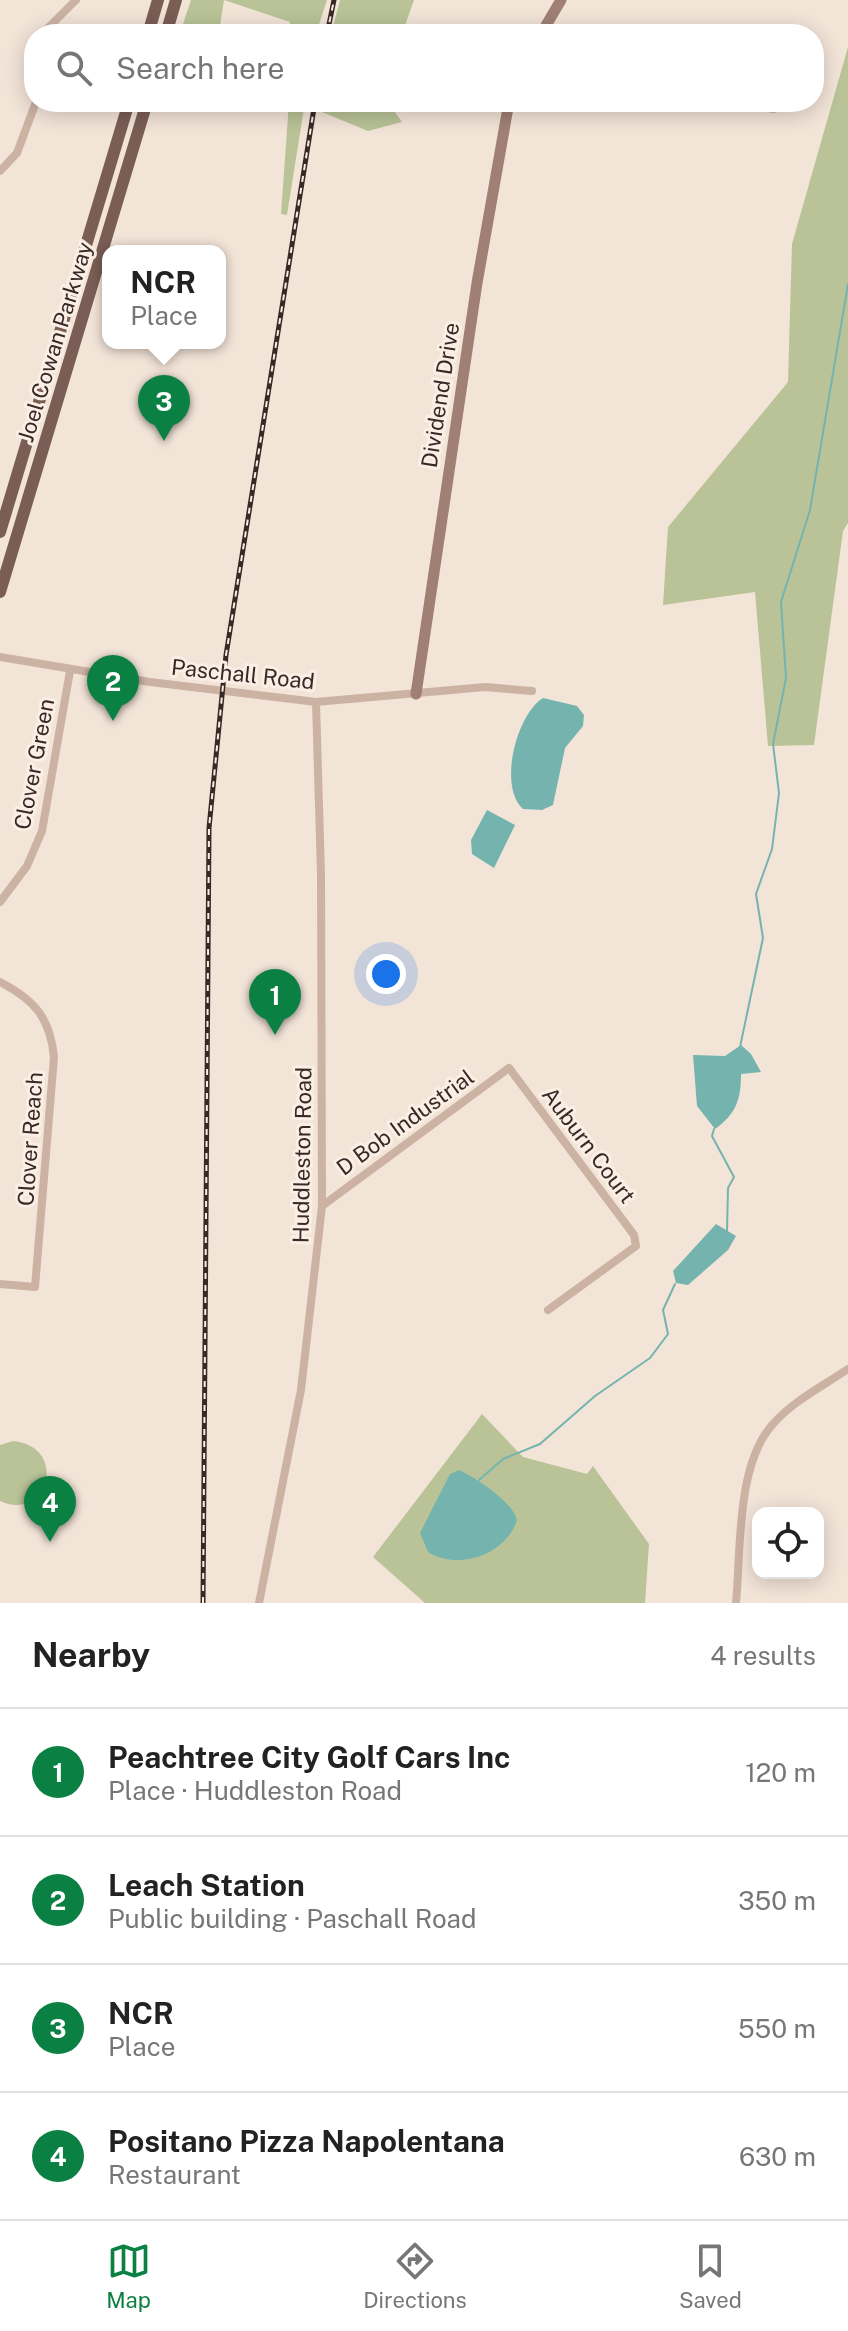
<!DOCTYPE html>
<html lang="en">
<head>
<meta charset="utf-8">
<style>
	:root { --surface:#fff; --page:#f6f6f6; --text:#222; --muted:#767676; --line:#e0e0e0; --accent:#0b8043 }
	body { margin:0; font-family:"Public Sans",sans-serif; background:var(--page); color:var(--text) }
	.controls { position:absolute; right:24px; bottom:24px; display:grid; overflow:hidden; border-radius:16px; box-shadow:0 4px 20px #0003 }
	.controls button { width:72px; height:72px; display:grid; place-items:center; padding:0; border:0; border-bottom:2px solid var(--line); background:var(--surface); color:var(--text); font:40px sans-serif }
	.you { position:absolute; left:386px; top:974px; width:28px; height:28px; margin:-20px; border:6px solid #fff; border-radius:50%; background:#1a73e8; box-shadow:0 0 0 12px #1a73e833 }
	.badge { display:grid; place-items:center; width:52px; height:52px; border-radius:50%; background:var(--accent); color:#fff; font-size:26px; font-weight:700 }
	.pin { position:absolute; translate:-50% -66px; filter:drop-shadow(0 2px 4px #0008) }
	.pin::after { content:''; position:absolute; top:42px; width:28px; height:24px; background:inherit; clip-path:polygon(0 0,100% 0,50% 100%) }
	.popup { position:absolute; left:102px; top:245px; width:124px; height:104px; box-sizing:border-box; display:grid; place-content:center; border-radius:16px; background:var(--surface); filter:drop-shadow(0 2px 6px #0005); font-size:26px; white-space:nowrap; color:var(--muted) }
	.popup b { font-size:30px; color:var(--text) }
	.popup::after { content:''; position:absolute; left:50%; top:100%; margin-left:-16px; border:16px solid transparent; border-top-color:var(--surface) }
	.list { margin:0; padding:0; list-style:none }
	h2 { display:flex; justify-content:space-between; align-items:center; height:104px; margin:0; padding:0 32px; font-size:34px }
	h2 small { font-size:26px; font-weight:400; color:var(--muted) }
	.list li { display:grid; grid-template-columns:52px 1fr auto; gap:24px; align-items:center; box-sizing:border-box; height:128px; padding:0 32px; border-top:2px solid var(--line) }
	.list b { display:block; font-size:30px; white-space:nowrap }
	.list p { margin:0; font-size:26px; white-space:nowrap; color:var(--muted) }
	.list em { font-size:26px; font-style:normal; color:var(--muted) }
	.icon { flex:none; width:44px; height:44px; fill:none; stroke:currentColor; stroke-width:2; stroke-linecap:round; stroke-linejoin:round }
	.map { position:relative; flex:none; width:848px; height:1603px; overflow:hidden }
	.search { position:absolute; background:var(--surface); box-shadow:0 4px 20px #0003; left:24px; right:24px; top:24px; height:88px; display:flex; align-items:center; gap:20px; box-sizing:border-box; padding:0 28px; border-radius:32px; color:var(--muted); font-size:30px }
	.sheet { height:616px; background:var(--surface) }
	nav { display:flex; justify-content:space-around; align-items:center; box-sizing:border-box; height:112px; border-top:2px solid var(--line); background:var(--surface); font-size:22px; color:var(--muted) }
	nav a { display:grid; justify-items:center; gap:4px }
	nav .on { color:var(--accent) }
	.map>svg:first-child { display:block }
	.green { fill:#b9c397 }
	.water { fill:#75b3af }
	.lines { fill:none; stroke-linecap:round; stroke-linejoin:round }
	.stream { stroke:#75b3af; stroke-width:2 }
	.street { stroke:#ccb2a3; stroke-width:8 }
	.secondary { stroke:#a08075; stroke-width:11 }
	.primary { stroke:#7a5e56; stroke-width:12 }
	.rail-casing { stroke:#372a26; stroke-width:5 }
	.rail { stroke:#fbefe5; stroke-width:2; stroke-dasharray:6; stroke-linecap:butt }
	.labels { text-anchor:middle; stroke-width:6; stroke-linejoin:round; paint-order:stroke }
	.street-label { font-size:22px; fill:#372a26; stroke:#fbefe5 }
</style>
</head>
<body>
<div class="map">
<svg width="848" height="1603" viewBox="0 0 848 1603">
	<rect width="100%" height="100%" fill="#f3e4d8"/>
	<path class="green" d="M191,0H327L316,34H290V22L224,0L219,32L182,27Z
		M340,0H414L402,34H331Z
		M848,47V523L843,531L814,745L768,746L755,592L663,605L668,527L788,382L792,244Z
		M289,102H305L287,215L281,214Z
		M318,102H388L402,122L368,131L317,110Z
		M482,1414L523,1457L587,1474L593,1466L649,1544L645,1603H425L373,1557Z
		M13,1441C70,1447 47,1523 0,1501V1445Z"/>
	<path class="water" d="M543,698L577,706L584,715L583,726L565,748L553,805L542,810L523,809C498,787 516,715 543,698Z
		M487,810L515,825L494,868L472,854L471,840Z
		M741,1045L751,1054L761,1072L741,1074C741,1100 736,1114 715,1129L697,1106L693,1055L725,1056Z
		M716,1224L736,1236L728,1250L688,1285L676,1283L673,1271Z
		M459,1470C476,1478 513,1502 517,1520C506,1555 458,1571 428,1552L420,1533L450,1474Z"/>
	<g class="lines">
		<path class="stream" d="M740,1047L763,938L756,894L772,849L779,793L773,744L786,678L781,602L810,510L848,284
			M714,1129L712,1136L734,1177L728,1188L727,1231
			M479,1480L503,1459L540,1444L595,1396L650,1358L668,1334L663,1310L675,1284"/>
		<path class="street" d="M42,34L76,0
			M34,53V80
			M715,102L774,109L784,102
			M0,171L17,153L36,102
			M0,657L150,682L316,702L485,687L532,691
			M0,902L27,866L42,831L70,671
			M0,982C35,1000 50,1018 54,1057L35,1287L0,1284
			M322,1206L509,1068L634,1235L636,1246L548,1310
			M259,1603L301,1390L322,1206L321,874L316,702
			M736,1603C741,1551 736,1464 773,1424C793,1401 823,1386 848,1369"/>
		<path class="secondary" d="M541,34L561,0
			M416,694L477,283L509,102"/>
		<path class="primary" d="M148,34L158,0
			M166,34L176,0
			M0,532L129,102
			M0,592L147,102"/>
		<defs>
			<path id="rail" d="M327,34L334,0
				M203,1603L209,828L226,655L315,102"/>
		</defs>
		<use href="#rail" class="rail-casing"/>
		<use href="#rail" class="rail"/>
	</g>
	<g class="labels">
		<g class="street-label">
			<text transform="translate(55 342) rotate(-73)" y="8">Joel Cowan Parkway</text>
			<text transform="translate(440 395) rotate(-81)" y="8">Dividend Drive</text>
			<text transform="translate(243 674) rotate(6)" y="8">Paschall Road</text>
			<text transform="translate(34 764) rotate(-79)" y="8">Clover Green</text>
			<text transform="translate(405 1122) rotate(-36)" y="8">D Bob Industrial</text>
			<text transform="translate(30 1139) rotate(-86)" y="8">Clover Reach</text>
			<text transform="translate(589 1145) rotate(53)" y="8">Auburn Court</text>
			<text transform="translate(302 1155) rotate(-89)" y="8">Huddleston Road</text>
		</g>
	</g>
</svg>
<div class="controls">
<button><svg class="icon" aria-label="locate" viewBox="0 0 24 24"><circle cx="12" cy="12" r="6"/><path d="M12 2v4M12 18v4M2 12h4M18 12h4"/></svg></button>
</div>
<div class="you"></div>
<div class="pin badge" style="left:275px;top:1035px">1</div>
<div class="pin badge" style="left:113px;top:721px">2</div>
<div class="pin badge" style="left:164px;top:441px">3</div>
<div class="popup"><b>NCR</b>Place</div>
<div class="pin badge" style="left:50px;top:1542px">4</div>
<div class="search"><svg class="icon" aria-label="search" viewBox="0 0 24 24"><circle cx="10" cy="10" r="6"/><path d="M15 15l6 6"/></svg>Search here</div>
</div>
<section class="sheet">
<h2>Nearby<small>4 results</small></h2>
<ul class="list">
<li><span class="badge">1</span><div><b>Peachtree City Golf Cars Inc</b><p>Place · Huddleston Road</p></div><em>120 m</em></li>
<li><span class="badge">2</span><div><b>Leach Station</b><p>Public building · Paschall Road</p></div><em>350 m</em></li>
<li><span class="badge">3</span><div><b>NCR</b><p>Place</p></div><em>550 m</em></li>
<li><span class="badge">4</span><div><b>Positano Pizza Napolentana</b><p>Restaurant</p></div><em>630 m</em></li>
</ul>
</section>
<nav>
<a class="on"><svg class="icon" aria-label="map" viewBox="0 0 24 24"><path d="M3 6l6-2 6 2 6-2v14l-6 2-6-2-6 2zM9 4v14M15 6v14"/></svg>Map</a>
<a><svg class="icon" aria-label="directions" viewBox="0 0 24 24"><path d="M12 3l9 9-9 9-9-9zM9 14v-3h6M13 9l2 2-2 2"/></svg>Directions</a>
<a><svg class="icon" aria-label="saved" viewBox="0 0 24 24"><path d="M7 4h10v16l-5-4-5 4z"/></svg>Saved</a>
</nav>
</body>
</html>
